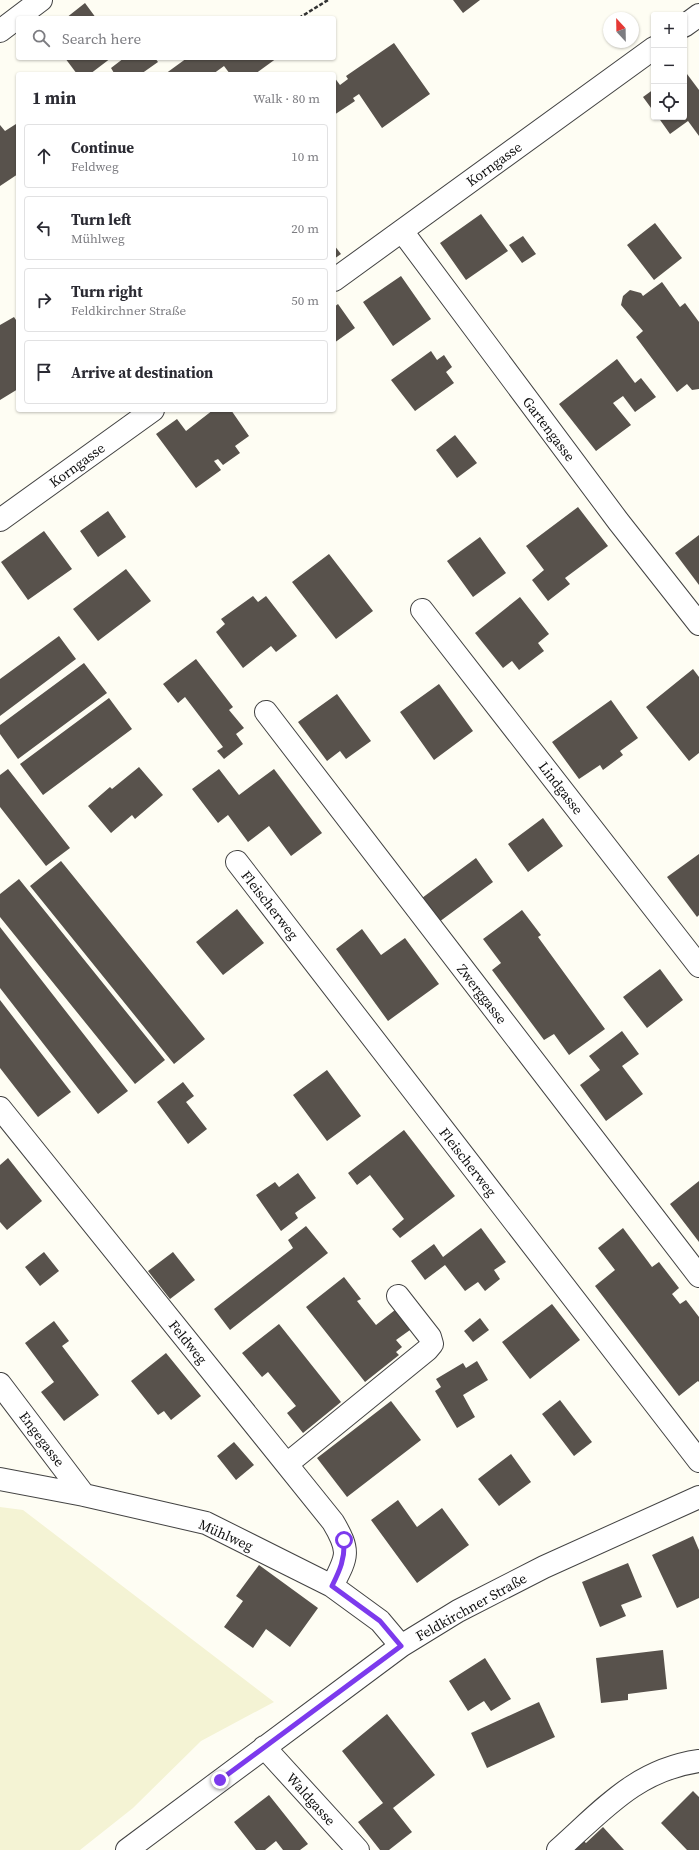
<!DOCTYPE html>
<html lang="en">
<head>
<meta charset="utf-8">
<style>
	:root { --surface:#fff; --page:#f7f7f7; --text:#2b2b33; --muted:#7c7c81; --line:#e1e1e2 }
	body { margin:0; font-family:"Source Serif 4",serif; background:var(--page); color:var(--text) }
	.controls { position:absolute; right:12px; top:12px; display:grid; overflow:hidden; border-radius:4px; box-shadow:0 1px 3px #0004 }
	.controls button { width:36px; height:36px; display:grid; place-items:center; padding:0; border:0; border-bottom:1px solid var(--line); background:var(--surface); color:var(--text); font:20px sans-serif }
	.compass { position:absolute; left:603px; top:12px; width:36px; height:36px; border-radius:50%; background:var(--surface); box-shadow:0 1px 3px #0004; rotate:338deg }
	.stop { position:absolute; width:12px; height:12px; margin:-9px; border:3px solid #7c3aed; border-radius:50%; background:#fff }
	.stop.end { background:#7c3aed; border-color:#fff; box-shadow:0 1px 4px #0008 }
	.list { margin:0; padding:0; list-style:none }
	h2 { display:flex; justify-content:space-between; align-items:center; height:52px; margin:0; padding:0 16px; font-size:17px }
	h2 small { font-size:13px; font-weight:400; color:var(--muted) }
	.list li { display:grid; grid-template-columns:26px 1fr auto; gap:12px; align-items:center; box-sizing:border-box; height:64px; margin:0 8px 8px; padding:0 8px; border:1px solid var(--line); border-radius:4px }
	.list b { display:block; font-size:15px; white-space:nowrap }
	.list p { margin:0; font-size:13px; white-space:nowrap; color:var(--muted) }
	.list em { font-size:13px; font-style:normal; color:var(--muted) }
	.icon { flex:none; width:22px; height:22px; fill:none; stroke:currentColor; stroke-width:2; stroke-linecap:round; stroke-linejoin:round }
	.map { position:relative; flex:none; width:699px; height:1850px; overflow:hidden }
	.search { position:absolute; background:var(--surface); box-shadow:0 1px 3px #0004; left:16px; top:16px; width:320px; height:44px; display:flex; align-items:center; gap:10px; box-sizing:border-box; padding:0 14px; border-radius:4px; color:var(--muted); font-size:15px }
	.panel { position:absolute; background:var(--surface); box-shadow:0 1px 3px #0004; left:16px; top:72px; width:320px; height:340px; border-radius:4px }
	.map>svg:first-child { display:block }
	.farmland { fill:#f4f3d4 }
	.building { fill:#58524c }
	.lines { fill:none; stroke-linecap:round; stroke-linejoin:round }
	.minor-casing { stroke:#434343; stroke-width:24 }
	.path { stroke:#323232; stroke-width:2.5; stroke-dasharray:4 2; stroke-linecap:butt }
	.minor { stroke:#fff; stroke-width:22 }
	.route { stroke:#7c3aed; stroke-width:5 }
	.labels { text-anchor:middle; stroke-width:4; stroke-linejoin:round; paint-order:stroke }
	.street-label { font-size:14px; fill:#101010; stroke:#fff }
</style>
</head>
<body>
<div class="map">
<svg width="699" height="1850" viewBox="0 0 699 1850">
	<rect width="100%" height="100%" fill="#fefdf3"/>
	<path class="farmland" d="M0,1507L23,1510L274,1702L201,1741L133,1808L80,1850H0Z"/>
	<path class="building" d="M453,0H480L463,13Z
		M85,3L96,18H66Z
		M394,43L430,94L382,128L359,94L353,98L355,101L334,115V77L340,85L348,79L346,76Z
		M65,58H111L90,74H77Z
		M124,58H155L158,62L141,74H112L114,73L111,68Z
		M187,58H277L255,74H230L224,66L213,74H165Z
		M684,70L699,90V136L688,121L670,134L658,117H684Z
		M654,89V112L643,97Z
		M16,124L18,127V174L0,186V125L5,131Z
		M481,214L508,251L466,280L440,243Z
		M655,223L682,258L654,280L627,245Z
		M523,236L536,254L522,263L509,245Z
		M334,245L341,254L334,259Z
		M401,276L431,319L393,346L363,302Z
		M662,282L680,307L685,303L699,322V389L692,390L687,384L677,392L636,337L643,331L621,305L623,296L630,290L641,293L643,296Z
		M338,304L355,328L334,343V307Z
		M14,317L18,323V389L0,400V325Z
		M431,351L437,360L444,355L452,367L446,372L454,383L415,411L391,380Z
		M617,359L635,383L641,378L656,397L635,412L623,396L613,403L631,425L596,451L559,404Z
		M213,410H231L249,436L235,446L240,453L223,465L218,459L214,461L221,470L196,488L156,434L177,419L186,431Z
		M455,435L477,463L457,478L436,450Z
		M578,507L608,546L565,578L570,584L548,601L532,580L544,570L526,546Z
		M108,511L126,537L98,557L80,531Z
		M44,531L72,569L28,600L1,562Z
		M699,535V585L675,553Z
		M480,537L506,573L473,597L447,561Z
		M329,554L373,611L336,639L292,582Z
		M126,569L151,601L98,641L73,609Z
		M253,596L258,602L266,596L297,636L276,652L271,646L243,668L216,632L225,624L221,619Z
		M520,597L549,634L538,643L544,651L519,670L512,661L503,668L475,633Z
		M59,636L76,659L0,716V679Z
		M196,659L233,707L229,710L244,728L236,734L243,744L224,759L217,751L223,747L185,697L178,703L163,684Z
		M84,663L107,693L18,759L0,734V725Z
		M693,669L699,677V753L689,761L646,707Z
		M439,684L473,731L434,760L400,712Z
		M337,694L371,741L346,759L340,751L327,761L298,722Z
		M109,698L132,729L43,795L20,764Z
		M611,700L638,738L620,751L623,755L603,770L600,765L579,779L552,742Z
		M139,767L163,795L135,819L132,815L111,833L88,806L110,787L112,789Z
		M8,769L70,848L46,866L0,807V775Z
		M219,769L239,795L274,769L322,833L291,856L269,826L248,842L228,815L218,823L192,789Z
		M543,818L563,846L528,872L508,844Z
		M699,854V915L697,917L667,877Z
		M476,858L493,882L439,922L422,898Z
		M61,861L205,1039L174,1064L30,886Z
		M19,879L165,1060L135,1084L0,917V894Z
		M237,909L264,943L223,975L196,942Z
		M522,910L541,935L538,937L605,1029L569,1055L554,1034L544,1040L492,970L501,963L483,939Z
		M0,927L128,1091L98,1114L0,988Z
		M362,929L381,955L405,938L439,984L388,1021L336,949Z
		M660,969L683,1000L647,1028L623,997Z
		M0,1000L71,1092L38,1117L0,1068Z
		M622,1031L639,1054L622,1066L643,1094L606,1121L580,1085L600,1070L589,1056Z
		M327,1070L361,1116L327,1141L293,1095Z
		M183,1082L194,1096L186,1102L207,1129L188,1144L157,1102Z
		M404,1130L455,1196L400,1238L392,1229L404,1219L370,1175L357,1185L348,1173Z
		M8,1158L42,1201L7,1230L0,1222V1165Z
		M298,1173L316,1198L295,1213L298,1218L281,1231L256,1195L275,1182L279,1187Z
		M699,1181V1242L670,1204Z
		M306,1226L328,1253L230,1330L214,1309L293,1248L288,1240Z
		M481,1228L506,1262L494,1270L500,1279L485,1291L478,1282L465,1291L445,1265L425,1280L411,1261L434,1244L443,1257Z
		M623,1228L652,1267L659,1262L679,1288L672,1294L680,1304L686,1300L699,1317V1382L698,1381L679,1396L595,1286L615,1270L598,1248Z
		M44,1252L59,1271L40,1286L25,1267Z
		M173,1252L195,1280L170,1299L148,1271Z
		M344,1277L361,1299L357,1301L376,1325L395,1310L410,1330L396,1340L402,1347L396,1352L399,1355L365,1382L306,1307Z
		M552,1304L580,1340L530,1379L502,1342Z
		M480,1318L489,1330L473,1342L464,1331Z
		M54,1321L69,1341L62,1346L99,1395L64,1421L41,1392L54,1382L25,1343Z
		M279,1324L341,1402L303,1433L287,1413L296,1406L268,1372L262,1377L242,1353Z
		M166,1353L201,1396L171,1420L164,1411L158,1415L131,1381Z
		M477,1361L488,1380L463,1395L475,1417L457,1428L435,1391L441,1387L436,1379L463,1363L466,1368Z
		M560,1400L592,1442L574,1456L542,1414Z
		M391,1401L421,1440L347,1497L317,1458Z
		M234,1442L254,1465L236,1480L217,1456Z
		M511,1454L531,1482L499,1506L478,1479Z
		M398,1500L417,1527L442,1508L469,1545L417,1583L371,1520Z
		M693,1536L699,1550V1598L677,1608L652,1555Z
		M628,1563L642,1597L621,1605L626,1616L600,1627L582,1582Z
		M259,1565L318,1608L290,1647L266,1629L253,1648L224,1627L243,1601L236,1596Z
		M663,1650L667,1689L628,1694V1700L601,1703L596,1658Z
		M485,1658L511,1699L491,1711L484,1701L468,1711L449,1681Z
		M539,1702L555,1737L487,1768L471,1733Z
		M387,1714L435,1775L393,1808L412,1832L389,1850H380L358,1822L383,1803L342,1751Z
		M693,1791L699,1797V1850H687L661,1823Z
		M269,1795L308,1844L300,1850H283L276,1841L265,1850H256L234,1822Z
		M603,1827L624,1850H569L581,1839L586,1843Z"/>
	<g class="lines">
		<defs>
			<path id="minor" d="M684,26L699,15
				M0,31L41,0
				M402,231L618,521L699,624
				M334,280L654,48
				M0,520L153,410
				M422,610L699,966
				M266,712L699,1276
				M237,862L699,1461
				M0,1108L333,1522C351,1552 347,1557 332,1586
				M0,1384L84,1495
				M287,1464L427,1350L432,1344L430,1337L398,1296
				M0,1479L84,1495L206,1523L332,1586L380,1621L401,1646
				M264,1747L358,1850
				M127,1850L401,1646L458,1611L544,1567L699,1497
				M558,1850C603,1810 636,1770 699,1761"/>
		</defs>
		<use href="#minor" class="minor-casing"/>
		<path class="path" d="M299,18L328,0"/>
		<use href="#minor" class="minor"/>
	</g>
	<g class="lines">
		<path class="route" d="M220,1780L401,1646L380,1621L332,1586C340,1570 345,1559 344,1540"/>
	</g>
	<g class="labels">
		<g class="street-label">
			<text transform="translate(494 164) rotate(-36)" y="5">Korngasse</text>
			<text transform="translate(549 429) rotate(53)" y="5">Gartengasse</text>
			<text transform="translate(77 465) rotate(-36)" y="5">Korngasse</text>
			<text transform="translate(561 788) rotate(52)" y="5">Lindgasse</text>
			<text transform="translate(270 905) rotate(52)" y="5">Fleischerweg</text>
			<text transform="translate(482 994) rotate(52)" y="5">Zwerggasse</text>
			<text transform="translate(468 1162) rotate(52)" y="5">Fleischerweg</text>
			<text transform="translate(188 1342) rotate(51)" y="5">Feldweg</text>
			<text transform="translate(42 1439) rotate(53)" y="5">Engegasse</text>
			<text transform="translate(226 1535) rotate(24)" y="5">Mühlweg</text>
			<text transform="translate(471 1607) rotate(-29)" y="5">Feldkirchner Straße</text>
			<text transform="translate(311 1799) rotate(48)" y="5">Waldgasse</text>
		</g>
	</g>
</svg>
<div class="controls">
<button>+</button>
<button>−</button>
<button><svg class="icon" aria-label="locate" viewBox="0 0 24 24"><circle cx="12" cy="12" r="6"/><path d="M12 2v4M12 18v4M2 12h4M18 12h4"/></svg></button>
</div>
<svg class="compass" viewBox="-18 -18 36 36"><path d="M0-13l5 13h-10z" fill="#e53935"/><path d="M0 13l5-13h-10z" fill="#7c7c81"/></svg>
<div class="stop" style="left:344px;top:1540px"></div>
<div class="stop end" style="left:220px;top:1780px"></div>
<div class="search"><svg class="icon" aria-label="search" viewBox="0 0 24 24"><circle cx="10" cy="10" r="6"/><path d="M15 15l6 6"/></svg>Search here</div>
<section class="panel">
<h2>1 min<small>Walk · 80 m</small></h2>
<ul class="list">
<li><svg class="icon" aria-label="ahead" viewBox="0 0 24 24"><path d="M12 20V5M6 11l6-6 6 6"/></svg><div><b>Continue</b><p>Feldweg</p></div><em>10 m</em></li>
<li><svg class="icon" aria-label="left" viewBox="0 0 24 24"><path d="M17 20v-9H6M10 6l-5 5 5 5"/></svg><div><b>Turn left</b><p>Mühlweg</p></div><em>20 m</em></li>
<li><svg class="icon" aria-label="right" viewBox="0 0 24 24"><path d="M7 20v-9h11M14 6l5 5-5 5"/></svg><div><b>Turn right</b><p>Feldkirchner Straße</p></div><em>50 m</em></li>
<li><svg class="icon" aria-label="arrive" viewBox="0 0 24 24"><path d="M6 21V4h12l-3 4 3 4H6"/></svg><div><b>Arrive at destination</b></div></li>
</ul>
</section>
</div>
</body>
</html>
